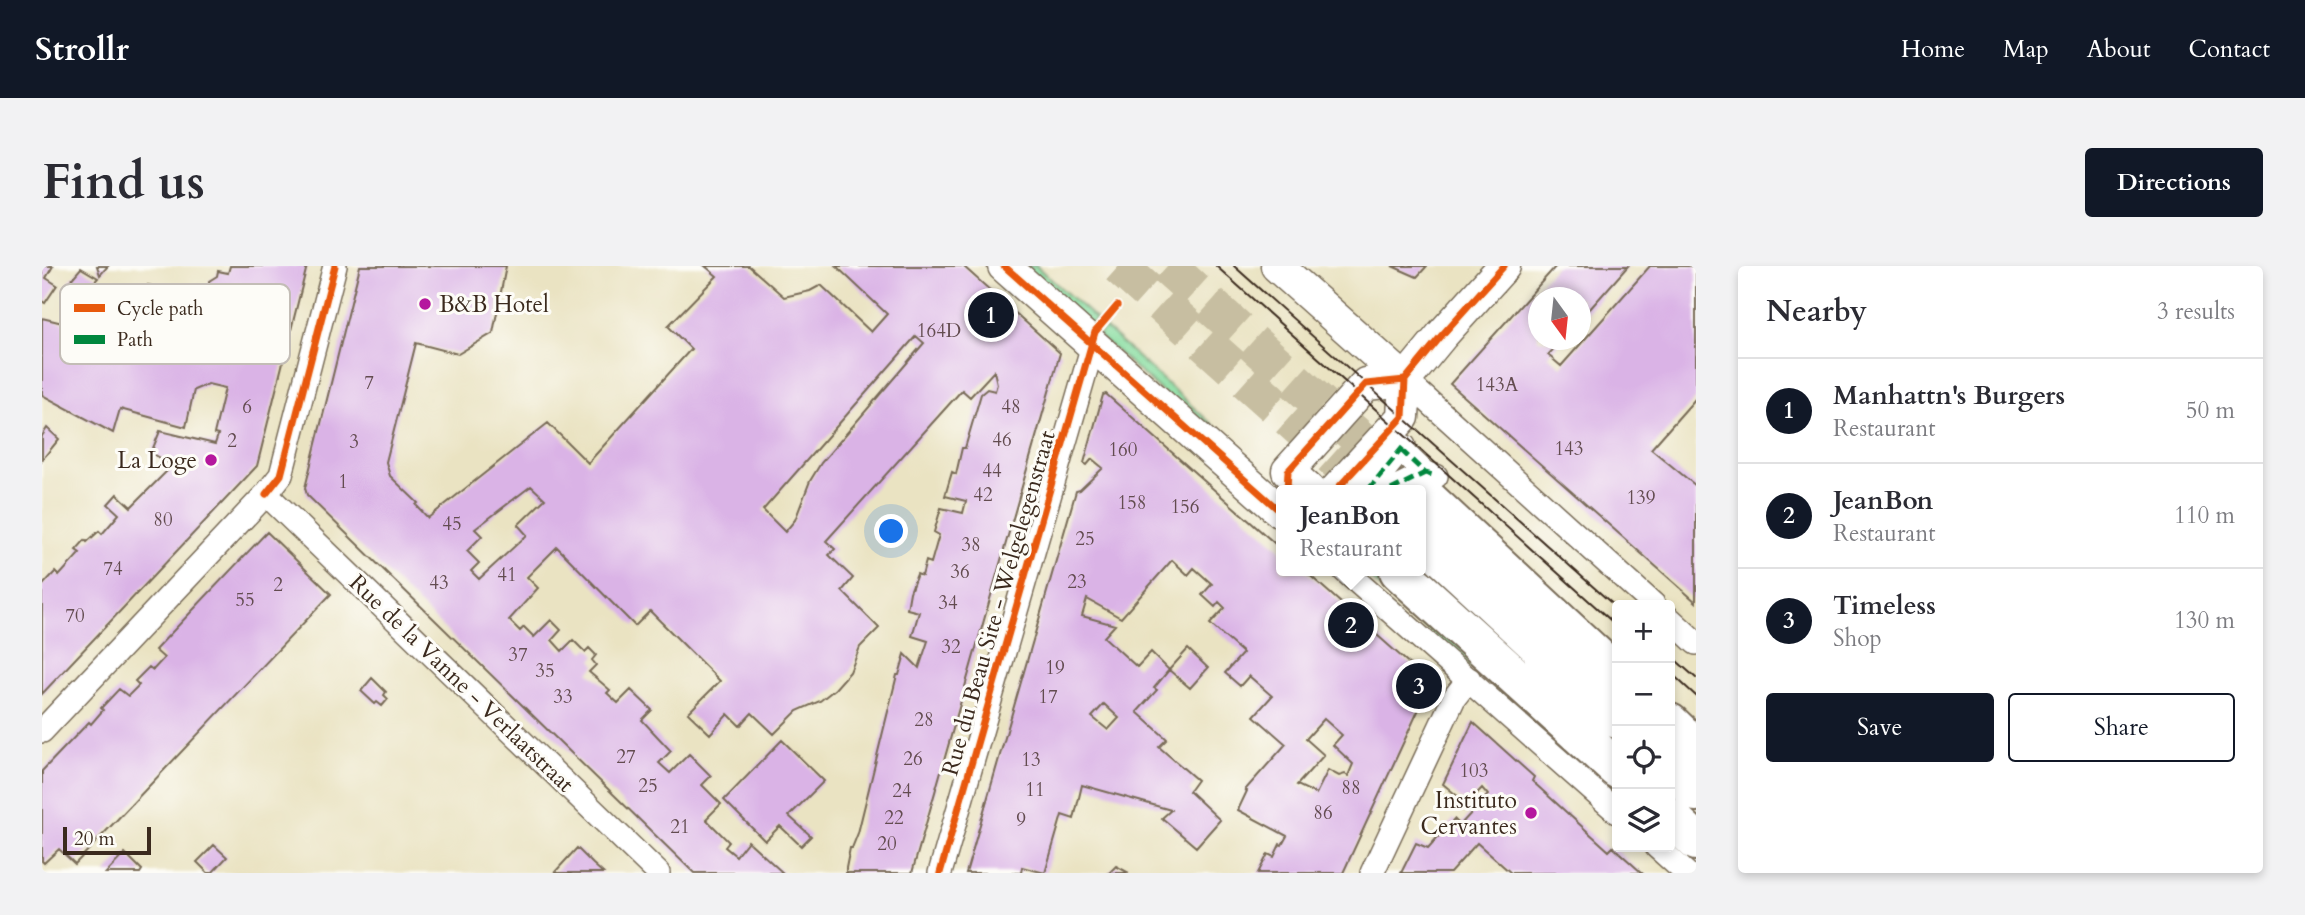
<!DOCTYPE html>
<html lang="en">
<head>
<meta charset="utf-8">
<style>
	:root { --surface:#fff; --page:#f2f2f3; --text:#2b2b33; --muted:#7c7c81; --line:#e1e1e2; --accent:#111827 }
	body { margin:0; font-family:Cardo,serif; background:var(--page); color:var(--text) }
	.controls { position:absolute; right:21px; bottom:21px; display:grid; overflow:hidden; border-radius:7px; box-shadow:0 4px 10px #0003 }
	.controls button { width:63px; height:63px; display:grid; place-items:center; padding:0; border:0; border-bottom:2px solid var(--line); background:var(--surface); color:var(--text); font:35px sans-serif }
	.compass { position:absolute; left:1486px; top:21px; width:63px; height:63px; border-radius:50%; background:var(--surface); box-shadow:0 4px 10px #0003; rotate:165deg }
	.scale { position:absolute; left:21px; bottom:18px; width:88px; box-sizing:border-box; padding-left:7px; border:4px solid #3b2a1e; border-top:0; font-size:19px; line-height:24px; white-space:nowrap; color:#3b2a1e; -webkit-text-stroke:5px #fdfcf7; paint-order:stroke }
	.you { position:absolute; left:850px; top:266px; width:24px; height:24px; margin:-18px; border:5px solid #fff; border-radius:50%; background:#1a73e8; box-shadow:0 0 0 10px #1a73e833 }
	.badge { display:grid; place-items:center; width:46px; height:46px; border-radius:50%; background:var(--accent); color:#fff; font-size:23px; font-weight:700 }
	.pin { position:absolute; translate:-50% -50%; border:4px solid #fff; box-shadow:0 2px 7px #0006 }
	.popup { position:absolute; left:1234px; top:219px; width:150px; height:91px; box-sizing:border-box; display:grid; place-content:center; border-radius:7px; background:var(--surface); filter:drop-shadow(0 2px 5px #0005); font-size:23px; white-space:nowrap; color:var(--muted) }
	.popup b { font-size:26px; color:var(--text) }
	.popup::after { content:''; position:absolute; left:50%; top:100%; margin-left:-14px; border:14px solid transparent; border-top-color:var(--surface) }
	.list { margin:0; padding:0; list-style:none }
	h2 { display:flex; justify-content:space-between; align-items:center; height:91px; margin:0; padding:0 28px; font-size:30px }
	h2 small { font-size:23px; font-weight:400; color:var(--muted) }
	.list li { display:grid; grid-template-columns:46px 1fr auto; gap:21px; align-items:center; box-sizing:border-box; height:105px; padding:0 28px; border-top:2px solid var(--line) }
	.list b { display:block; font-size:26px; white-space:nowrap }
	.list p { margin:0; font-size:23px; white-space:nowrap; color:var(--muted) }
	.list em { font-size:23px; font-style:normal; color:var(--muted) }
	.actions { display:flex; gap:14px; padding:21px 28px }
	.actions a { flex:1; padding:16px 0; border:2px solid var(--accent); border-radius:7px; text-align:center; font-size:24px; color:var(--accent) }
	.actions .main { background:var(--accent); color:#fff }
	.icon { flex:none; width:38px; height:38px; fill:none; stroke:currentColor; stroke-width:2; stroke-linecap:round; stroke-linejoin:round }
	.map { position:relative; flex:none; width:1654px; height:607px; overflow:hidden; border-radius:7px }
	header { display:flex; align-items:center; gap:42px; box-sizing:border-box; height:98px; padding:0 35px; background:var(--accent); color:#fff }
	header strong { font-size:33px }
	nav { display:flex; gap:38px; margin-inline-start:auto; font-size:24px }
	.intro { display:flex; align-items:center; justify-content:space-between; box-sizing:border-box; height:168px; padding:0 42px }
	h1 { margin:0; font-size:49px }
	.button { padding:18px 32px; border-radius:7px; background:var(--accent); color:#fff; font-size:24px; font-weight:700 }
	main { display:flex; gap:42px; padding:0 42px }
	aside { flex:1; background:var(--surface); border-radius:7px; box-shadow:0 4px 10px #0003 }
	.map>svg:first-child { display:block }
	.green { fill:#88dda0; stroke:#62845f; stroke-width:2 }
	.building { fill:#dab3e6; fill-rule:evenodd }
	.lines { fill:none; stroke-linecap:round; stroke-linejoin:round }
	.highway-tunnel { stroke:#c7bea1; stroke-width:38; stroke-dasharray:38 19; stroke-linecap:butt }
	.street-casing { stroke:#786b57; stroke-width:26 }
	.secondary-casing { stroke:#786b57; stroke-width:35 }
	.highway-casing { stroke:#786b57; stroke-width:42 }
	.street { stroke:#fff; stroke-width:23 }
	.secondary { stroke:#fff; stroke-width:32 }
	.highway { stroke:#fff; stroke-width:38 }
	.tram { stroke:#3b2a1e; stroke-width:2 }
	.quiet { stroke:#00873e; stroke-width:5; stroke-dasharray:10 5; stroke-linecap:butt }
	.cycleway-casing { stroke:#fdfcf7; stroke-width:11 }
	.cycleway { stroke:#e8590c; stroke-width:7 }
	.poi-dot { fill:#b5179e; stroke:#fdfcf7; stroke-width:2.5 }
	.labels { text-anchor:middle; stroke-width:6; stroke-linejoin:round; paint-order:stroke }
	.number-label { font-size:19px; fill:#634c50 }
	.poi-label { font-size:23px; fill:#3b2a1e; stroke:#fdfcf7; text-anchor:end }
	.street-label { font-size:23px; fill:#3b2a1e; stroke:#fdfcf7 }
	.key { fill:#fdfcf7; stroke:#c3bdb6; stroke-width:2 }
	.key-label { font-size:19px; fill:#3b2a1e }
</style>
</head>
<body>
<header>
<strong>Strollr</strong>
<nav><a>Home</a><a>Map</a><a>About</a><a>Contact</a></nav>
</header>
<div class="intro"><h1>Find us</h1><a class="button">Directions</a></div>
<main>
<div class="map">
<svg width="1654" height="607" viewBox="0 0 1654 607">
	<rect width="100%" height="100%" fill="#fdfcf7"/>
	<filter id="ink" filterUnits="userSpaceOnUse"><feTurbulence type="fractalNoise" baseFrequency=".0143" numOctaves="2"/><feDisplacementMap in="SourceGraphic" scale="14" xChannelSelector="R" yChannelSelector="G"/><feConvolveMatrix kernelMatrix="1 2 1 2 8 2 1 2 1" color-interpolation-filters="sRGB"/></filter>
	<filter id="wash" filterUnits="userSpaceOnUse"><feTurbulence type="fractalNoise" baseFrequency=".00686" numOctaves="4" result="noise"/><feDisplacementMap in="SourceGraphic" scale="28" xChannelSelector="R" yChannelSelector="G"/><feGaussianBlur stdDeviation="1.57" result="paint"/><feColorMatrix in="noise" values="0 0 0 0 0 0 0 0 0 0 0 0 0 0 0 0 0 1.4 0 .05"/><feComposite in="paint" operator="in"/></filter>
	<g filter="url(#wash)">
		<rect width="100%" height="100%" fill="#eae3c2"/>
		<path class="green" d="M980,0H994L1054,53L1047,61Z
			M1063,62L1171,159L1165,166L1056,69Z
			M1320,305H1334L1575,522V534Z"/>
		<g id="blocks">
			<path class="building" d="M0,0H11L4,12L15,19L3,37L0,35Z
				M55,0H66L58,9Z
				M188,0H265L215,200L0,428V320L13,306L17,310L38,287L34,284L43,274L45,276L57,265L60,268L72,254L77,248L66,238L75,228L89,241L131,199L109,187L118,165L173,178L176,169L172,168L183,122L166,118L152,124L144,161L78,143L71,167L0,129V52L91,74L106,19L173,36L175,29L168,25L167,15L175,10L176,5L186,7Z
				M318,0H464L451,67L416,88L374,77L344,196L348,210L376,237L374,239L386,252L506,157L546,197L649,83L626,60L675,10L663,0H707L742,31L768,25L779,19L829,66L845,48L794,0H921L1018,87L870,607H804V602L808,582H810L816,567L855,409H857L863,388L877,402L886,375L870,370L877,346L865,343L868,326L875,308L880,310L884,295L889,297L897,269L892,266L899,242L921,247L924,235L903,230L910,206L914,208L920,182H923L939,128L945,123L953,125L955,118L952,105L928,131L920,124L784,275L793,283L787,289L811,312L800,325L837,362L818,381L808,406L793,423L778,435L755,445L732,468L710,447L698,460L686,448L668,468L646,447L678,415L608,345L593,360L515,281L485,311L496,322L467,354L478,365L482,361L492,371L509,354L519,364L510,374L520,385L531,374L543,386L547,382L554,389L550,394L554,399L547,406L568,424L565,427L576,437L589,424L610,444L600,454L629,485L617,497L628,507L647,488L669,510L660,519L679,538L664,553L687,576L683,581L694,590L706,575L741,607H652L265,229L263,222ZM874,70L882,77L779,197L768,215L753,254L743,266L721,244ZM489,220L503,233L476,259L485,269L437,313L429,305L437,297L425,285L440,270L433,263Z
				M1350,0H1385L1375,11Z
				M1514,0H1586L1539,53V32H1496V74H1520L1506,89L1519,100L1608,0H1654V132L1609,183L1654,220V336L1408,118Z
				M39,2L56,12L37,33L21,23Z
				M1064,128L1239,283V305H1263L1389,417L1301,607H1216L1226,588L1232,591L1238,578L1240,579L1245,570L1196,544L1205,525L1203,524L1244,478L1212,450L1230,430L1207,410L1198,420L1183,407L1201,387L1168,358L1183,342L1177,336L1173,341L1160,329L1170,318L1152,302L1146,309L1130,294L1079,352L1045,333L1040,350L1073,359L1062,371L1095,401L1109,386L1127,404L1112,422L1115,424L1095,446L1125,473L1117,481L1155,514L1147,525L1178,554L1154,581L1120,552L1129,544L1040,519L1032,553L1020,549L1003,607L980,601L979,607H924L1034,225L1038,224L1061,202L1050,193L1045,199L1042,197L1061,129ZM1062,438L1077,452L1066,464L1050,451ZM1282,453L1300,469L1291,479L1311,498L1306,510L1303,508L1297,510L1286,504L1274,528L1255,519L1282,489L1264,473Z
				M5,162L17,173L0,194V170Z
				M225,266L289,328L33,598L17,583L2,597L0,595V505L47,456L49,458L61,444L59,442L77,423L86,430L97,419L93,415L107,401L111,404L122,392L113,384Z
				M1146,383L1166,402L1148,422L1127,404Z
				M330,412L344,426L342,429L346,433L340,440L335,436L333,438L319,425Z
				M1431,456L1492,511L1490,515L1567,585L1571,581L1600,607H1469L1435,577L1408,607H1359L1374,577L1386,582L1412,553L1418,559L1446,529L1440,522L1425,538L1401,518Z
				M740,474L782,515L747,550L769,570L759,580L738,560L723,575L682,534Z
				M172,579L185,591L170,607H166L155,596Z
				M535,582L551,598L561,607H512Z
				M83,587L100,604L98,607H64Z
				M1074,600L1087,607H1067Z"/>
		</g>
	</g>
	<g filter="url(#ink)">
		<use href="#blocks" fill-opacity="0" stroke="#786b57" stroke-width="2"/>
		<g class="lines">
			<path class="highway-tunnel" d="M1077,0L1327,224
				M1125,0L1358,209"/>
			<defs>
				<path id="street" d="M1363,114L1612,339
					M1359,184L1383,207L1394,210
					M1326,224L1362,180
					M1349,224L1383,207
					M224,228L616,607
					M1303,305L1575,546
					M1628,353L1654,377
					M0,465L224,228L239,209L293,0
					M1615,581L1644,607
					M898,607L1051,79
					M1330,607L1412,432L1427,413"/>
				<path id="secondary" d="M962,0L1239,246
					M1235,0L1363,114
					M1363,114L1400,69L1462,0
					M1267,224L1246,205L1324,118L1363,114
					M1294,224L1361,151L1363,114"/>
				<path id="highway" d="M1379,227L1575,409
					M1379,271L1575,453
					M1357,305L1575,503
					M1628,457L1654,482
					M1628,502L1654,526
					M1628,551L1654,575"/>
			</defs>
			<use href="#street" class="street-casing"/>
			<use href="#secondary" class="secondary-casing"/>
			<use href="#highway" class="highway-casing"/>
			<use href="#street" class="street"/>
			<use href="#secondary" class="secondary"/>
			<use href="#highway" class="highway"/>
			<path class="tram" d="M1174,0L1575,360
				M1192,0L1575,342
				M1628,389L1654,412
				M1628,406L1654,430"/>
			<path class="quiet" d="M1359,184L1383,207L1394,210
				M1326,224L1362,180
				M1349,224L1383,207"/>
			<defs>
				<path id="cycleway" d="M962,0L1239,246
					M1363,114L1400,69L1462,0
					M1245,224L1246,205L1324,118L1363,114
					M1294,224L1361,151L1363,114
					M224,228L239,209L293,0
					M898,607L1053,66L1075,40"/>
			</defs>
			<use href="#cycleway" class="cycleway-casing"/>
			<use href="#cycleway" class="cycleway"/>
		</g>
	</g>
	<g class="poi-dot">
		<circle cx="383" cy="38" r="7"/>
		<circle cx="169" cy="194" r="7"/>
		<circle cx="1489" cy="547" r="7"/>
	</g>
	<g class="labels">
		<g class="number-label">
			<text x="897" y="71">164D</text>
			<text x="327" y="123">7</text>
			<text x="1455" y="125">143A</text>
			<text x="205" y="147">6</text>
			<text x="969" y="147">48</text>
			<text x="960" y="180">46</text>
			<text x="190" y="181">2</text>
			<text x="312" y="182">3</text>
			<text x="1527" y="189">143</text>
			<text x="1081" y="190">160</text>
			<text x="950" y="211">44</text>
			<text x="301" y="222">1</text>
			<text x="941" y="235">42</text>
			<text x="1599" y="238">139</text>
			<text x="1090" y="243">158</text>
			<text x="1143" y="247">156</text>
			<text x="121" y="260">80</text>
			<text x="410" y="264">45</text>
			<text x="1043" y="279">25</text>
			<text x="929" y="285">38</text>
			<text x="71" y="309">74</text>
			<text x="918" y="312">36</text>
			<text x="465" y="315">41</text>
			<text x="1035" y="322">23</text>
			<text x="397" y="323">43</text>
			<text x="236" y="325">2</text>
			<text x="203" y="340">55</text>
			<text x="906" y="343">34</text>
			<text x="33" y="356">70</text>
			<text x="909" y="387">32</text>
			<text x="476" y="395">37</text>
			<text x="1013" y="408">19</text>
			<text x="503" y="411">35</text>
			<text x="521" y="437">33</text>
			<text x="1006" y="437">17</text>
			<text x="882" y="460">28</text>
			<text x="584" y="497">27</text>
			<text x="871" y="499">26</text>
			<text x="989" y="500">13</text>
			<text x="1432" y="511">103</text>
			<text x="606" y="526">25</text>
			<text x="1309" y="528">88</text>
			<text x="993" y="530">11</text>
			<text x="860" y="531">24</text>
			<text x="1281" y="553">86</text>
			<text x="852" y="558">22</text>
			<text x="979" y="560">9</text>
			<text x="638" y="567">21</text>
			<text x="845" y="584">20</text>
		</g>
		<g class="poi-label">
			<text x="397" y="46" text-anchor="start">B&amp;B Hotel</text>
			<text x="155" y="202">La Loge</text>
			<text x="1475" y="542">Instituto<tspan x="1475" dy="26">Cervantes</tspan></text>
		</g>
		<g class="street-label">
			<text transform="translate(956 337) rotate(-74)" y="8">Rue du Beau Site - Welgelegenstraat</text>
			<text transform="translate(420 417) rotate(44)" y="8">Rue de la Vanne - Verlaatstraat</text>
		</g>
	</g>
	<rect x="18" y="18" width="230" height="80" rx="10" class="key"/>
	<rect x="32" y="38" width="31" height="8" fill="#e8590c"/>
	<rect x="32" y="69" width="31" height="9" fill="#00873e"/>
	<g class="key-label">
		<text x="75" y="49">Cycle path</text>
		<text x="75" y="80">Path</text>
	</g>
</svg>
<div class="controls">
<button>+</button>
<button>−</button>
<button><svg class="icon" aria-label="locate" viewBox="0 0 24 24"><circle cx="12" cy="12" r="6"/><path d="M12 2v4M12 18v4M2 12h4M18 12h4"/></svg></button>
<button><svg class="icon" aria-label="layers" viewBox="0 0 24 24"><path d="M12 4l9 5-9 5-9-5zM3 14l9 5 9-5"/></svg></button>
</div>
<svg class="compass" viewBox="-18 -18 36 36"><path d="M0-13l5 13h-10z" fill="#e53935"/><path d="M0 13l5-13h-10z" fill="#7c7c81"/></svg>
<div class="scale">20 m</div>
<div class="you"></div>
<div class="pin badge" style="left:949px;top:49px">1</div>
<div class="pin badge" style="left:1309px;top:359px">2</div>
<div class="popup"><b>JeanBon</b>Restaurant</div>
<div class="pin badge" style="left:1377px;top:420px">3</div>
</div>
<aside>
<h2>Nearby<small>3 results</small></h2>
<ul class="list">
<li><span class="badge">1</span><div><b>Manhattn's Burgers</b><p>Restaurant</p></div><em>50 m</em></li>
<li><span class="badge">2</span><div><b>JeanBon</b><p>Restaurant</p></div><em>110 m</em></li>
<li><span class="badge">3</span><div><b>Timeless</b><p>Shop</p></div><em>130 m</em></li>
</ul>
<div class="actions"><a class="main">Save</a><a>Share</a></div>
</aside>
</main>
</body>
</html>
